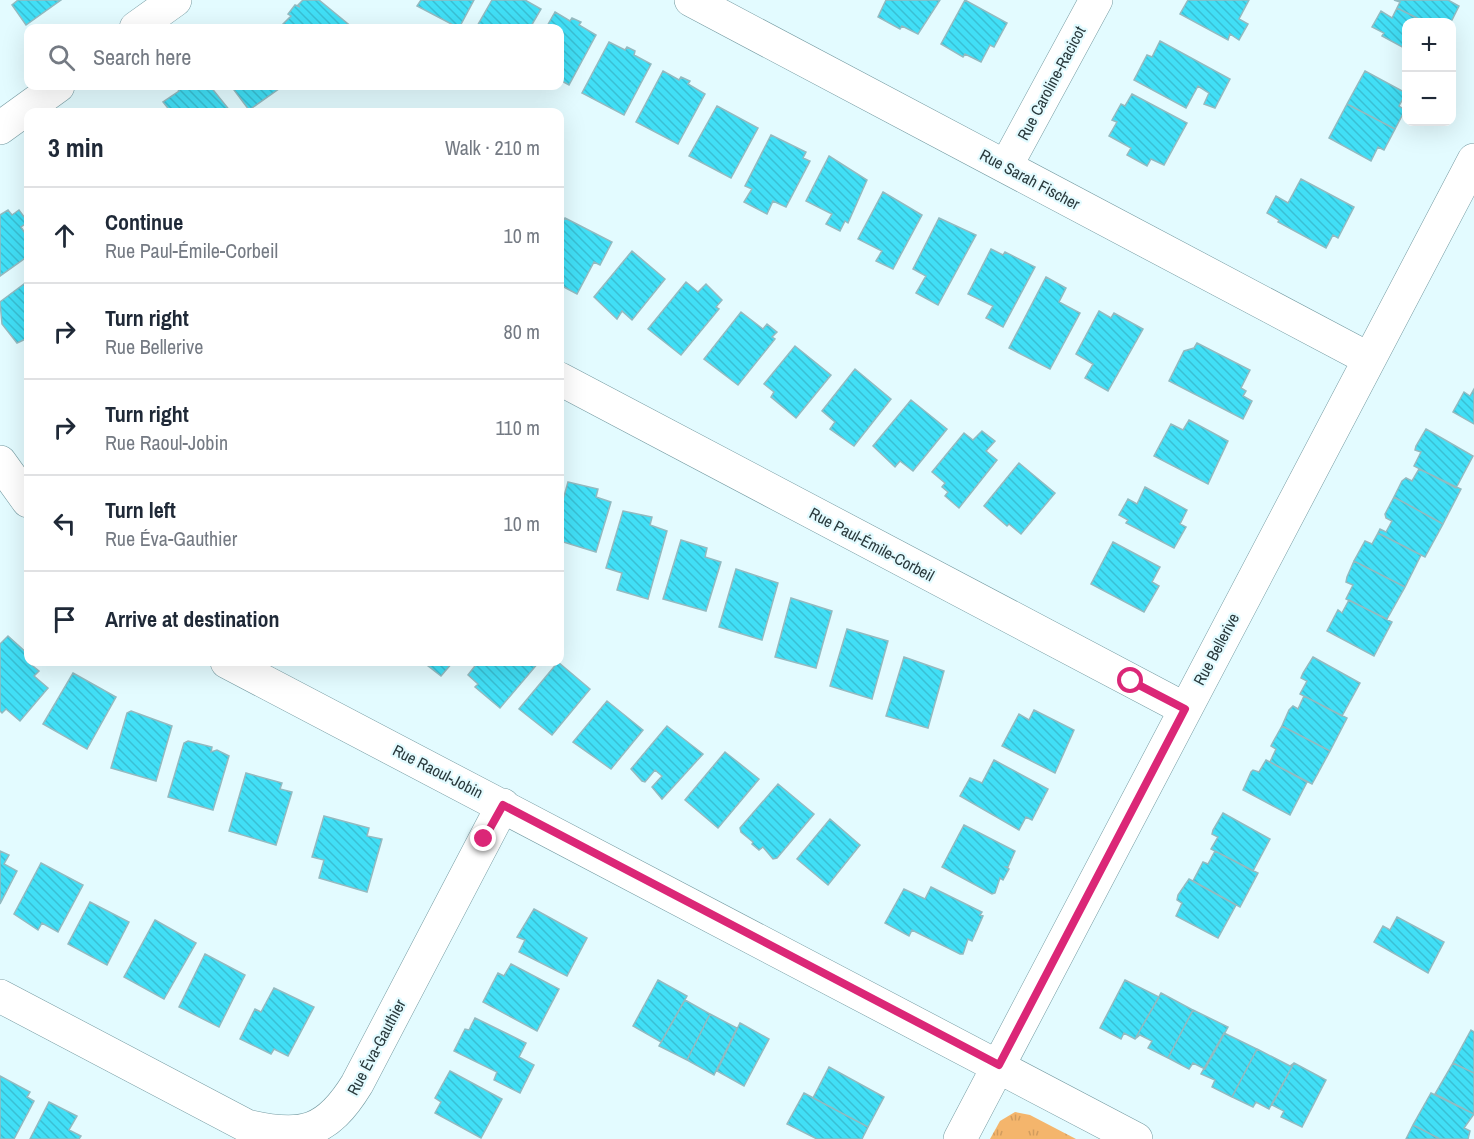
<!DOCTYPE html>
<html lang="en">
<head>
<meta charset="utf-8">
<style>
	:root { --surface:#fff; --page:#f6f6f7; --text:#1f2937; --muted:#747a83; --line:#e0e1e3 }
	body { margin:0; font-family:"Archivo Narrow",sans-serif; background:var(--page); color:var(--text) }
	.controls { position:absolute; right:18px; top:18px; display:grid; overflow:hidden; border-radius:12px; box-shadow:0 6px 24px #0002 }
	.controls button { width:54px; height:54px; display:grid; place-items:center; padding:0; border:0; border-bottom:2px solid var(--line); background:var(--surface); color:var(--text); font:30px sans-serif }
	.stop { position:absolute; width:18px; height:18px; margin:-14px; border:4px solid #db2777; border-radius:50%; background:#fff }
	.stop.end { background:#db2777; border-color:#fff; box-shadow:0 2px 6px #0008 }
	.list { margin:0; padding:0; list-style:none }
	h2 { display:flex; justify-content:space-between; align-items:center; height:78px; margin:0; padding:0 24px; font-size:26px }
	h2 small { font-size:20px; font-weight:400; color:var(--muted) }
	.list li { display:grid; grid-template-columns:39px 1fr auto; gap:18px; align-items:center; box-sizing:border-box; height:96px; padding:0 24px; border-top:2px solid var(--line) }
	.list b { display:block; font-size:22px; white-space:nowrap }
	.list p { margin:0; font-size:20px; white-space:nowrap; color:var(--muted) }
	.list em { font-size:20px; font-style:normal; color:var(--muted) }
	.icon { flex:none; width:33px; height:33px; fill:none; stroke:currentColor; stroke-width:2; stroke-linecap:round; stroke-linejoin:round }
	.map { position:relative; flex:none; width:1474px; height:1139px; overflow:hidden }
	.search { position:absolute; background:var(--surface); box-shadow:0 6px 24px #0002; left:24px; top:24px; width:540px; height:66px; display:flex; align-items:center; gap:15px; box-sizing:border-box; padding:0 21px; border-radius:12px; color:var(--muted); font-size:22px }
	.panel { position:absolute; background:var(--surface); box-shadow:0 6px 24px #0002; left:24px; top:108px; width:540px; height:558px; border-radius:12px }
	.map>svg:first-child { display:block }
	.park { fill:url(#park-tufts) }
	.building { fill:url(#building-back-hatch); stroke:#93bac0; stroke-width:1.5 }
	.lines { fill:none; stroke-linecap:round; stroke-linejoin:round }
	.minor-casing { stroke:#759ba2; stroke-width:34 }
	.minor { stroke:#fff; stroke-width:33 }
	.route { stroke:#db2777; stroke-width:8 }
	.labels { text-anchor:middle; stroke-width:4.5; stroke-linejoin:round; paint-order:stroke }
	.street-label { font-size:16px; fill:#29393c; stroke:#e3fbff }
</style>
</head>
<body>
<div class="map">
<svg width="1474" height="1139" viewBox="0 0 1474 1139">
	<defs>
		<pattern id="park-tufts" width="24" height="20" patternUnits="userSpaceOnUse" patternTransform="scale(1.5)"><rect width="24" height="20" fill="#f4b56c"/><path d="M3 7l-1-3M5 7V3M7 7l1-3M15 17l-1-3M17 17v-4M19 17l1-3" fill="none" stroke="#d19c5e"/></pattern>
		<pattern id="building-back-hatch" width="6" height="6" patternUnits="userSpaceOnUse" patternTransform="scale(1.5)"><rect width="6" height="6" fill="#41dff6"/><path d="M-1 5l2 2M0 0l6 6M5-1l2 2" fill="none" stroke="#39c0d4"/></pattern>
	</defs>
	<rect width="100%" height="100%" fill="#e3fbff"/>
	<path class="park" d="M1015,1112L1030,1115L1076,1139H990L1000,1121Z"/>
	<path class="building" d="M18,0H61L26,25L12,5Z
		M303,0H319L353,28H279L291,16L288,14L295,5L300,7L298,5Z
		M421,0H474L459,28L417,6Z
		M492,0H525L541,9L530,28H476Z
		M886,0H940L918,34L902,26L900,29L878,17Z
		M965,0L1007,23L994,47L990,45L981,62L965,54L963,57L941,44Z
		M1188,0H1249L1239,19L1248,24L1239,40L1230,34L1228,40L1180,14Z
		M1394,0H1448L1459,6L1451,22H1425L1397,8L1400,2Z
		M1397,8L1425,22H1406V49L1382,36L1384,33L1372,27L1381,11L1392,18Z
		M555,12L570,21L572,18L581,22L579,25L596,35L569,85L560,80V28H546Z
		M1160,41L1230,79L1215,108L1204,104L1209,93L1198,86L1186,108L1134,80L1147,55L1152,57Z
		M609,42L625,50L627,47L635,51L634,55L651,64L624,115L582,93Z
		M663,71L679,80L681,77L690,81L688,84L705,94L678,144L636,122Z
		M1365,71L1406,93L1399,106L1405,110L1395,129L1347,104Z
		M180,86H210L231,112H171L163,102L179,91L177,88Z
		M231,86H283L249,110Z
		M1132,94L1187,123L1164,165L1151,159L1147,166L1127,155L1131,148L1109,136L1117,122L1112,120L1121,104L1125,106Z
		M1347,104L1395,129L1384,150L1378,147L1371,161L1329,138Z
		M717,106L758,128L731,178L689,156Z
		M771,135L806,152L803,158L810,161L786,207L773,201L767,214L744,202L752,189L745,186Z
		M829,156L867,180L848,223L845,221L840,231L826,224L832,214L806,201Z
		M1301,179L1354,207L1338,238L1333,235L1326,248L1278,222L1279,220L1267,213L1276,196L1288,203Z
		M883,192L922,215L893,269L876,261L882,251L858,239Z
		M8,210L12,215L19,210L28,222L21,227L28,238V256L0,276V215Z
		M565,218L612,242L600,265L594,262L577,294L560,285V227Z
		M939,218L976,235L938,305L916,293L926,276L913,269Z
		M991,249L1003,255L1005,252L1035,267L1003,327L986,318L993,306L968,294Z
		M632,251L665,279L632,320L622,311L617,319L594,297Z
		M1046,277L1066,288L1059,302L1080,313L1050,369L1009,348Z
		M28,281V338L17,343L2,324L0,302Z
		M686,282L698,292L706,284L722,300L716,307L719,309L681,355L648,329Z
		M1099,311L1111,318L1114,313L1143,329L1108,391L1085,378L1093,364L1076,354Z
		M741,312L763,329L767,324L777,332L772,337L775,339L738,385L704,359Z
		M1197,343L1250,370L1241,388L1246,391L1243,396L1252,401L1243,419L1169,381L1184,351L1194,348Z
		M795,346L831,375L796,418L771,397L774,392L764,384Z
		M855,369L891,399L854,446L830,429L835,422L822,411Z
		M1474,389V424L1453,412L1464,392L1470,396Z
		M911,400L947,429L913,471L900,461L895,467L873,446Z
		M1189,420L1228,441L1208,484L1154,456L1171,424L1183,430Z
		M1426,429L1473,456L1456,488L1414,466L1421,452L1415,450L1416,446Z
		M982,431L995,441L986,451L997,460L959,508L945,496L948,492L942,487L945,483L932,472L964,433L973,440Z
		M1019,463L1055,493L1021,534L1009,524L1007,526L984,506Z
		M1419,469L1461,489L1443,524L1394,497L1402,481L1406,478L1412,481Z
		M568,482L598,489L596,497L611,502L596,552L560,541V510Z
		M1145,487L1187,510L1180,524L1186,527L1174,548L1126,523L1128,520L1119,515L1128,499L1137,504Z
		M1394,497L1443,524L1425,557L1378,533L1380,529L1386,532L1392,521L1386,518L1385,514Z
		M623,511L652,517L650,525L667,531L648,599L617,590L622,573L606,568Z
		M1378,533L1421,555L1405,587L1354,561L1365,541L1372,544Z
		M681,540L707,548L705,557L721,562L706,611L663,599Z
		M1113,542L1160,567L1152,582L1159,586L1144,612L1091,584Z
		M1354,561L1405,587L1387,619L1346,599L1353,585L1346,582L1347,577Z
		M736,569L778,583L762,640L719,627Z
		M791,598L832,611L816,668L775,657Z
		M1349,600L1392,622L1374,656L1327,631L1338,610L1342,613Z
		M847,629L888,641L872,699L830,686Z
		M8,636L28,654V662L39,671L34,676L48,688L20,721L6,709L2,713L0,711V644Z
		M904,657L944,671L928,728L886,716Z
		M1313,657L1360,683L1342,716L1300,694L1307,681L1301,678L1303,673Z
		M423,662H453L441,676Z
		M478,662H539L500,708L475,687L478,684L468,675Z
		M558,662L590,689L552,735L519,709Z
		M73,673L116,697L87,749L43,724Z
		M1304,696L1347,718L1330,751L1282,726L1289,710L1293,706L1298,709Z
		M607,701L643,730L611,769L573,742Z
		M1034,710L1074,730L1055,773L1002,746L1019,714L1029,720Z
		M131,711L172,726L156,781L111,768L127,713Z
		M667,726L703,754L662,799L652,787L662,776L655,770L645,782L642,781L631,769Z
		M1282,726L1330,751L1312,784L1270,762L1276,749L1271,746L1273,742Z
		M188,741L212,747L211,752L217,750L229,756L213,810L168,797L184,743Z
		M725,752L759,779L718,828L685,800Z
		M994,760L1048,789L1032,820L1026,817L1019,830L960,796L970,778L982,783Z
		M1266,760L1307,782L1290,815L1243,790L1251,772L1253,770L1259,772Z
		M246,773L282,783L280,789L292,792L276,845L229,831Z
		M778,784L814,814L777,858L773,859L763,847L759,850L752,844L753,842L741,832L740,828Z
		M1223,813L1270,839L1253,871L1211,849L1218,837L1212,834L1213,830Z
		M324,816L369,828L367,836L382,839L367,892L319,878L324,860L312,857Z
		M830,819L860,845L828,885L797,859Z
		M964,825L1015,851L1008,867H1006L1009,869L1003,880L1000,878L995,893L992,894L942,867Z
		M0,851L9,855L4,864L17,871L0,904Z
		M1215,851L1258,873L1240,907L1193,881L1203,862L1208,864Z
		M41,863L83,885L58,932L42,923L38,930L14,914Z
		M1189,879L1236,905L1218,938L1176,916L1182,903L1177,900L1178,895Z
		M931,887L982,912L980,915L983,916L972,941L968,939L963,954H960L912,930L909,936L885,923L904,889L925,899Z
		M90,902L129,922L107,965L68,944Z
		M534,909L587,938L567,976L519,952L525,940L517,937Z
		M1397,917L1444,942L1428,973L1374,942L1383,926L1390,930Z
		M155,920L196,943L164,999L124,977Z
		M205,954L245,975L219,1027L179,1007Z
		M511,964L559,989L537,1031L483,1002L498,973L504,976Z
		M658,980L687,996L661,1042L633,1026Z
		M1125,980L1159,997L1135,1039L1124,1033L1121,1039L1100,1028Z
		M274,988L314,1007L288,1056L274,1049L271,1054L240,1039L255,1009L261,1012Z
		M1161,993L1193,1010L1168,1058L1148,1048L1152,1041L1140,1035L1135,1039Z
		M685,1000L710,1014L687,1060L659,1046Z
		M1193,1010L1228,1027L1205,1069L1193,1063L1189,1069L1168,1058Z
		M710,1014L737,1028L714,1075L687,1060Z
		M475,1018L526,1043L519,1057L534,1065L520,1093L494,1080L497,1072L454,1051L465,1029L469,1030Z
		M740,1023L769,1039L744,1086L717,1071Z
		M1471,1030L1474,1032V1073L1453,1063Z
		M1224,1033L1257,1049L1232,1097L1212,1087L1215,1080L1201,1074Z
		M1257,1049L1290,1066L1294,1063L1269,1109L1256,1102L1253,1107L1232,1097Z
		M1294,1063L1326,1080L1302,1127L1281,1117L1284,1111L1272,1105Z
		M1453,1063L1474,1073V1114L1435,1094Z
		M829,1067L884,1097L868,1127L813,1098Z
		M450,1071L502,1099L481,1138L435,1113L441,1102L435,1098Z
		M0,1076L30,1092L27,1097L34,1101L14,1139H0Z
		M804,1093L868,1127L862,1139H817L787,1124Z
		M1431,1093L1474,1114L1464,1128L1470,1131L1468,1139H1440L1413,1125Z
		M49,1102L77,1116L69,1130L81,1136L79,1139H30Z
		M1413,1125L1440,1139H1406Z"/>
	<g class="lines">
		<defs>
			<path id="minor" d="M691,0L1369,359
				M136,28L175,0
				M0,128L58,86
				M1006,166L1096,0
				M560,379L1185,709
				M0,462L28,501
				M227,662L1136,1139
				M0,996L247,1126C302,1139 327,1133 357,1084L503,805
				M960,1139L1474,160"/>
		</defs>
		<use href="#minor" class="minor-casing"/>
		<use href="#minor" class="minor"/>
	</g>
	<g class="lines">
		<path class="route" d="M484,839L503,805L999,1065L1185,709L1131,681"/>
	</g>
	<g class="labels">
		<g class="street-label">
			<text transform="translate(1051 83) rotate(-62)" y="6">Rue Caroline-Racicot</text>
			<text transform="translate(1030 179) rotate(28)" y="6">Rue Sarah Fischer</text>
			<text transform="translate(872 544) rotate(28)" y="6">Rue Paul-Émile-Corbeil</text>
			<text transform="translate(1216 649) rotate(-62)" y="6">Rue Bellerive</text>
			<text transform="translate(438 771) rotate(27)" y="6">Rue Raoul-Jobin</text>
			<text transform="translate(376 1047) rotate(-62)" y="6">Rue Éva-Gauthier</text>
		</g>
	</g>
</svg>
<div class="controls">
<button>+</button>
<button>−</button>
</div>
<div class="stop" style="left:1131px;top:681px"></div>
<div class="stop end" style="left:484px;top:839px"></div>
<div class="search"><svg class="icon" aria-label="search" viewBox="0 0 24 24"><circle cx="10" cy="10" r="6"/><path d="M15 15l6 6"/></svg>Search here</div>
<section class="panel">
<h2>3 min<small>Walk · 210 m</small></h2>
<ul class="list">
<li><svg class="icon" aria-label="ahead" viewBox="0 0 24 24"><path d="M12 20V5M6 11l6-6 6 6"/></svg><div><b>Continue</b><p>Rue Paul-Émile-Corbeil</p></div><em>10 m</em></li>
<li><svg class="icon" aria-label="right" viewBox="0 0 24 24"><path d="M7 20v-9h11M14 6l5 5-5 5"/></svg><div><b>Turn right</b><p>Rue Bellerive</p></div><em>80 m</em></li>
<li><svg class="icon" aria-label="right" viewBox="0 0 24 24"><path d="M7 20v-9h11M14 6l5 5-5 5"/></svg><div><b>Turn right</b><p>Rue Raoul-Jobin</p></div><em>110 m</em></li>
<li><svg class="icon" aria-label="left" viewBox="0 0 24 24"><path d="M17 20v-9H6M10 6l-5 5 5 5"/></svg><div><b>Turn left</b><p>Rue Éva-Gauthier</p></div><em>10 m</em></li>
<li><svg class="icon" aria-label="arrive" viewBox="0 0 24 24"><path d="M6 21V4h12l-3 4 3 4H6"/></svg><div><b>Arrive at destination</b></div></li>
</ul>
</section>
</div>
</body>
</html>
